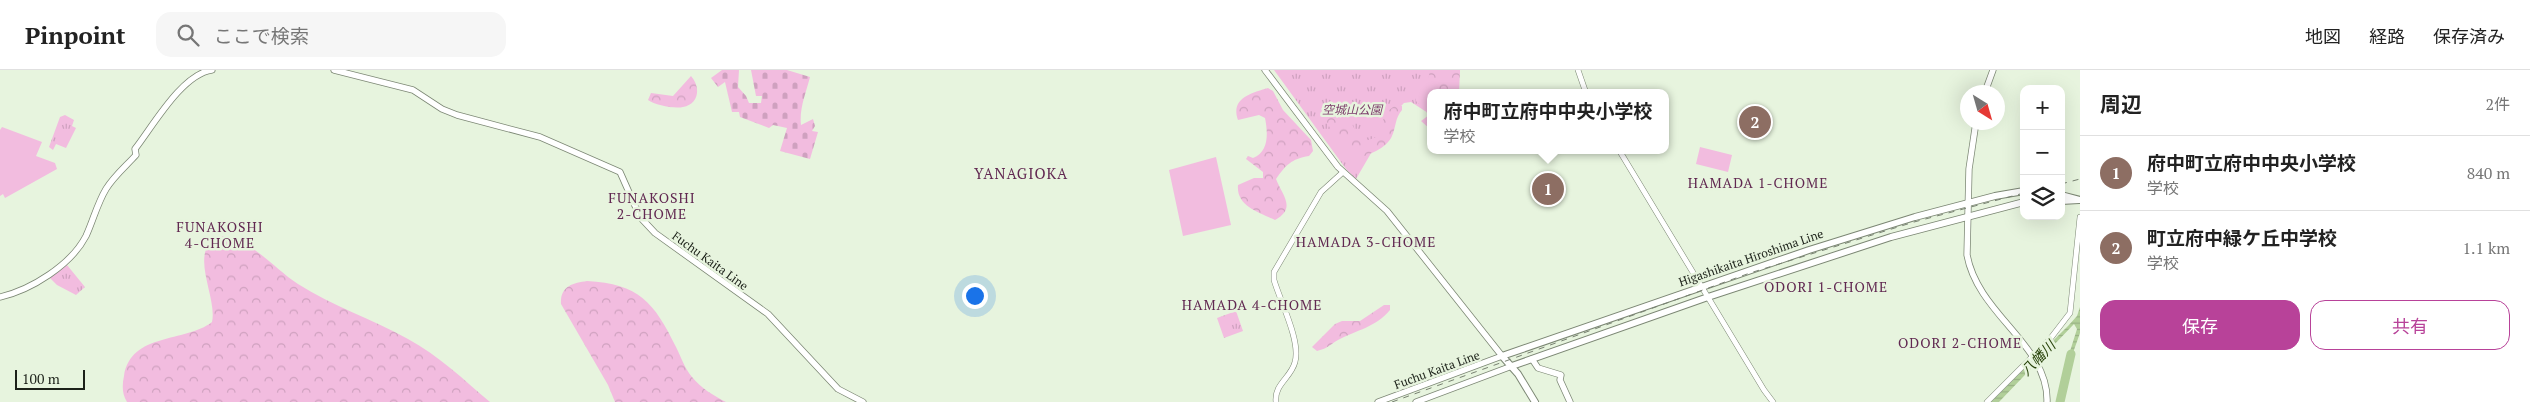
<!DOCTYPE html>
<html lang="ja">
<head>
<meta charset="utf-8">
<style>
	:root { --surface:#fff; --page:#f6f6f6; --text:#222; --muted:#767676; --line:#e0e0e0; --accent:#b84299 }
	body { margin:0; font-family:"PT Serif","Noto Sans JP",serif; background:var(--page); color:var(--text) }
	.controls { position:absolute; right:15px; top:15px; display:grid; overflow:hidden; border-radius:10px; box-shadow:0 5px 20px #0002 }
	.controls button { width:45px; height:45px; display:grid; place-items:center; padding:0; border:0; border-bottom:1px solid var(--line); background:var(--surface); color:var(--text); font:25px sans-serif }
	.compass { position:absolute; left:1960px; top:15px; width:45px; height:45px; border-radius:50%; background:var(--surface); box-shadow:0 5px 20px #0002; rotate:143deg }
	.scale { position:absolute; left:15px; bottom:12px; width:70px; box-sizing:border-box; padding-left:5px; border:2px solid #1c2119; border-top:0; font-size:14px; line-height:18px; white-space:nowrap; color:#1c2119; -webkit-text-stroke:4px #e7f4de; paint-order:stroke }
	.you { position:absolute; left:974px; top:225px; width:18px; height:18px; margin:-12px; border:4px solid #fff; border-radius:50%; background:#1a73e8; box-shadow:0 0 0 8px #1a73e833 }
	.badge { display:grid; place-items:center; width:32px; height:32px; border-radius:50%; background:var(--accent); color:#fff; font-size:16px; font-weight:700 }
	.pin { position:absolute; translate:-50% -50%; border:2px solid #fff; box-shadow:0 1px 5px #0006 }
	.popup { position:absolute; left:1427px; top:19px; width:242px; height:65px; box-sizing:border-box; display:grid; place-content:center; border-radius:10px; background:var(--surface); filter:drop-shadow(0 1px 4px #0005); font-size:16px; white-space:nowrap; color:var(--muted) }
	.popup b { font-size:19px; color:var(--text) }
	.popup::after { content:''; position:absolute; left:50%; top:100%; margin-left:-10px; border:10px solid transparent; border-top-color:var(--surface) }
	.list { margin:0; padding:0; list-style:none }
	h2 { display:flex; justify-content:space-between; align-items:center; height:65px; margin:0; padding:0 20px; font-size:21px }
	h2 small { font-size:16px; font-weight:400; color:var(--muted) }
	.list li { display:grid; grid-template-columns:32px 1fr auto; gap:15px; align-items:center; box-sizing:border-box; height:75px; padding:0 20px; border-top:1px solid var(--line) }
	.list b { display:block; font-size:19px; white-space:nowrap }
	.list p { margin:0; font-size:16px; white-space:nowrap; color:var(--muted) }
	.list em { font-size:16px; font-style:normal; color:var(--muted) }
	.actions { display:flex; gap:10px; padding:15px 20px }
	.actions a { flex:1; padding:11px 0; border:1px solid var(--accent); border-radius:15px; text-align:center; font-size:18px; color:var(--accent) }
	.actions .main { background:var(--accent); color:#fff }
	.icon { flex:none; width:28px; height:28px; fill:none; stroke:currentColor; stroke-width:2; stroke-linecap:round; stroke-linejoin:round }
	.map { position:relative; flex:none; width:2080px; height:332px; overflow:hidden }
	header { display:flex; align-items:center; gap:30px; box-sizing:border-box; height:70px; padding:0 25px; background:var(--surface); border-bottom:1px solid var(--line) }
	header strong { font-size:24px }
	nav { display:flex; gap:28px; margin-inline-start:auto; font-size:18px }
	.search { width:350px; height:45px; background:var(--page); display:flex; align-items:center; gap:12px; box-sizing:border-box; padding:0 18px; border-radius:15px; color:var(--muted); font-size:19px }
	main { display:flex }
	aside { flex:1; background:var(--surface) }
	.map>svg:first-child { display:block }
	.grass { fill:url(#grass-tufts) }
	.forest { fill:url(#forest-crowns) }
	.cemetery { fill:url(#cemetery-stones) }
	.garden { fill:#f2bcdf }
	.water { fill:url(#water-rules) }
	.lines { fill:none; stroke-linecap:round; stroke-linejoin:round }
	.river { stroke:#b1cf99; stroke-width:9 }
	.tertiary-casing { stroke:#7c8774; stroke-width:6 }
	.secondary-casing { stroke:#7c8774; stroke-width:7 }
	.primary-casing { stroke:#7c8774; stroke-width:8 }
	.tertiary { stroke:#fff; stroke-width:5 }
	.secondary { stroke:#fff; stroke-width:5.5 }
	.primary { stroke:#fff; stroke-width:6 }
	.rail { stroke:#788172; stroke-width:1; stroke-dasharray:6 6; stroke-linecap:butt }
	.labels { text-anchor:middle; stroke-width:5; stroke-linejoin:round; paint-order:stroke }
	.park-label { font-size:12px; font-style:italic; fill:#7b3969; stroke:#e7f4de }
	.street-label { font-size:12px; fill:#1c2119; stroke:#e7f4de }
	.neighbourhood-label { font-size:14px; letter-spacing:1px; fill:#612851; stroke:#e7f4de }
	.water-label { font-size:14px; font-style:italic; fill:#28430a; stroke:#e7f4de }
	.quarter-label { font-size:15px; letter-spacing:1px; fill:#612851; stroke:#e7f4de }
</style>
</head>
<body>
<header>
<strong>Pinpoint</strong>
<div class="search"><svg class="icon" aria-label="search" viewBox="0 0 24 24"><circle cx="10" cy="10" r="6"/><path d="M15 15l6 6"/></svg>ここで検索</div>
<nav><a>地図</a><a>経路</a><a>保存済み</a></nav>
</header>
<main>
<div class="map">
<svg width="2080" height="332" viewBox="0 0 2080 332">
	<defs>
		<pattern id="grass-tufts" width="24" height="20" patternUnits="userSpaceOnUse" patternTransform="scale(1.25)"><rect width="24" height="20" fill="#f2bcdf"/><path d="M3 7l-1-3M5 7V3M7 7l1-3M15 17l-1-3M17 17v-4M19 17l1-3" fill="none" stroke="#cfa1bf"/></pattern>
		<pattern id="forest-crowns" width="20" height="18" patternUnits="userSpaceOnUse" patternTransform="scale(1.25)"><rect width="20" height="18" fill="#f2bcdf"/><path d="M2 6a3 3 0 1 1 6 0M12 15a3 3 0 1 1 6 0" fill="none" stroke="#cfa1bf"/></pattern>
		<pattern id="cemetery-stones" width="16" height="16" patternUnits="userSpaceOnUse" patternTransform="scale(1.25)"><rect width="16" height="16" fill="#f2bcdf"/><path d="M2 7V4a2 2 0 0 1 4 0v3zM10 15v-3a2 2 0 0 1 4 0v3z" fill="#cfa1bf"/></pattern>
		<pattern id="water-rules" width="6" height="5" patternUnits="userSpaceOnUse" patternTransform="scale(1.25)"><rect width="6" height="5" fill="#b1cf99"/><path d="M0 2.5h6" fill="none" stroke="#98b183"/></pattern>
	</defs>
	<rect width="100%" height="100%" fill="#e7f4de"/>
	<path class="grass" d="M1274,0H1460V4H1454L1430,23L1429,40L1425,41L1411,32L1404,33L1395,42L1356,109L1346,99Z
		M65,45L74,50L72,56L76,58L66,78L56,74L53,80L49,77L60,47Z
		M67,195L85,217L76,225L57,215L50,208Z
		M1236,241L1243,261L1224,268L1217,248Z"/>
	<path class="forest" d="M1430,0L1460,1L1459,23H1430V59L1421,51L1429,45L1416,31V27L1421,26L1426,21Z
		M691,6C701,17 699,34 683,37C674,39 655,35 648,30L651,23L673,26Z
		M1268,18L1273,21L1283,40L1311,70L1313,81L1309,86C1291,89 1286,95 1276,109C1282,125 1297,138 1275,150C1258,142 1236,136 1238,115L1254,108H1263V102L1246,89L1248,86L1253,88C1269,82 1268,63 1265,48L1259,45L1238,50C1230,28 1252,23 1268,18Z
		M1396,35L1402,36V40C1395,48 1396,57 1392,66C1387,78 1368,86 1356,88L1337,71L1324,47L1327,45L1337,49L1343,47L1349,48L1357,64L1368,70L1377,67L1386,42Z
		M222,166C254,171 272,197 298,214C332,236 372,249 408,269C438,285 464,310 490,332H127C122,324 122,315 124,306C131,262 185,273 212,252C218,226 185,177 222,166Z
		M587,211C639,214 654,232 676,277C681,287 685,299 692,307C701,318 714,326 726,332H615L608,315L561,234C560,216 573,213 587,211Z
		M1384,235H1390V240C1376,257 1357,260 1338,270C1329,275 1329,278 1317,281L1312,277L1335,254L1342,251H1360Z"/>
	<path class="cemetery" d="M722,0H739L738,17L746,26L749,33H761L762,26H756L751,0H787L810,7C806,23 799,39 801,55L813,49L815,56L812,61L818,62L810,89L780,81L787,58L773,55L769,58L740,47L739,42H732L725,12L718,17L711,8Z"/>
	<path class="garden" d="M2,57L42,72L36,86L55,93L57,99L5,128L3,124L0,126V60Z
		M1700,77L1732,85L1728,102L1696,94Z
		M1216,87L1231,155L1183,166L1169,100Z"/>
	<path class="water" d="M2080,237V263L2069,294H2066L2077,259L2074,254L1999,332H1991L2068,256L2077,246Z"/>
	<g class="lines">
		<path class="river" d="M2060,332L2071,284"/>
		<defs>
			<path id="tertiary" d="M1578,0L1586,23
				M1619,80L1764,320L1773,332
				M1276,332C1274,314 1291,308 1295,292C1301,271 1280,231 1274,210V202L1321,122L1342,103
				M1987,332L2050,269L2070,243L2080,147"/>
			<path id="secondary" d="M334,0L413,20L442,39L457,45L540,67L620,102L640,147L655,163L768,244L838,319L863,332
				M1265,0L1338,97L1387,141L1502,286L1378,332
				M1985,22L1993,0
				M1976,52L1969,99L1967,185C1978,245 2049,275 2047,332
				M0,227C31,220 71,195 86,166C93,151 97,134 106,119C114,106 126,96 136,85L135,79C153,56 182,4 212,0
				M1532,289L1538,298L1561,305L1560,310L1570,332
				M1416,332L1512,296"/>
			<path id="primary" d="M2061,125L2080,130
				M2061,131L2079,130
				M1512,296L1708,227L1891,167L2024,132
				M1535,332L1518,304L1502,286L1809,180L1915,147L1995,126L2024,121"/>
		</defs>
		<use href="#tertiary" class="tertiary-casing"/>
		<use href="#secondary" class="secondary-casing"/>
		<use href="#primary" class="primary-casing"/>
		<use href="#tertiary" class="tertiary"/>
		<use href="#secondary" class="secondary"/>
		<use href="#primary" class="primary"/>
		<path class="rail" d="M2061,114L2080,109
			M1392,332L1750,203L1914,152L2024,123"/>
	</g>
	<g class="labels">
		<g class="park-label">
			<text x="1352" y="44">空城山公園</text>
		</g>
		<g class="street-label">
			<text transform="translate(1751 188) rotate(-19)" y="4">Higashikaita Hiroshima Line</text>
			<text transform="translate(710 191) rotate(36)" y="4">Fuchu Kaita Line</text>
			<text transform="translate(1437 300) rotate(-20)" y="4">Fuchu Kaita Line</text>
		</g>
		<g class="neighbourhood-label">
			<text x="1758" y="118">HAMADA 1-CHOME</text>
			<text x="652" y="133">FUNAKOSHI<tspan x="652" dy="16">2-CHOME</tspan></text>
			<text x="220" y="162">FUNAKOSHI<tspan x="220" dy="16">4-CHOME</tspan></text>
			<text x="1366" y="177">HAMADA 3-CHOME</text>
			<text x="1826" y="222">ODORI 1-CHOME</text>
			<text x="1252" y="240">HAMADA 4-CHOME</text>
			<text x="1960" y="278">ODORI 2-CHOME</text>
		</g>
		<g class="water-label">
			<text transform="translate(2038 288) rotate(-46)" y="5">八幡川</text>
		</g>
		<g class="quarter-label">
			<text x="1021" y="109">YANAGIOKA</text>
		</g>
	</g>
</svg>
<div class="controls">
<button>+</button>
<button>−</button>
<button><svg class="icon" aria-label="layers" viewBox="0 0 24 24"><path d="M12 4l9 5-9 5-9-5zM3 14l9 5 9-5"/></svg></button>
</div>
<svg class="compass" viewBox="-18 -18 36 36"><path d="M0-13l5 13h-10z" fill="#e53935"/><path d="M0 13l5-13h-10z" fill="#767676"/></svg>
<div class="scale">100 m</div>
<div class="you"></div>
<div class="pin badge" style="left:1548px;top:119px;background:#8d6e63">1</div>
<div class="popup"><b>府中町立府中中央小学校</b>学校</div>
<div class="pin badge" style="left:1755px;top:52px;background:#8d6e63">2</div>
</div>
<aside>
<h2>周辺<small>2件</small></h2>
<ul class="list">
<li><span class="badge" style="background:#8d6e63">1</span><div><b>府中町立府中中央小学校</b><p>学校</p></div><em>840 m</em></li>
<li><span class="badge" style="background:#8d6e63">2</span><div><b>町立府中緑ケ丘中学校</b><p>学校</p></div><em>1.1 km</em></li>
</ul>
<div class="actions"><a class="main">保存</a><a>共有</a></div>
</aside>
</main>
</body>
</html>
